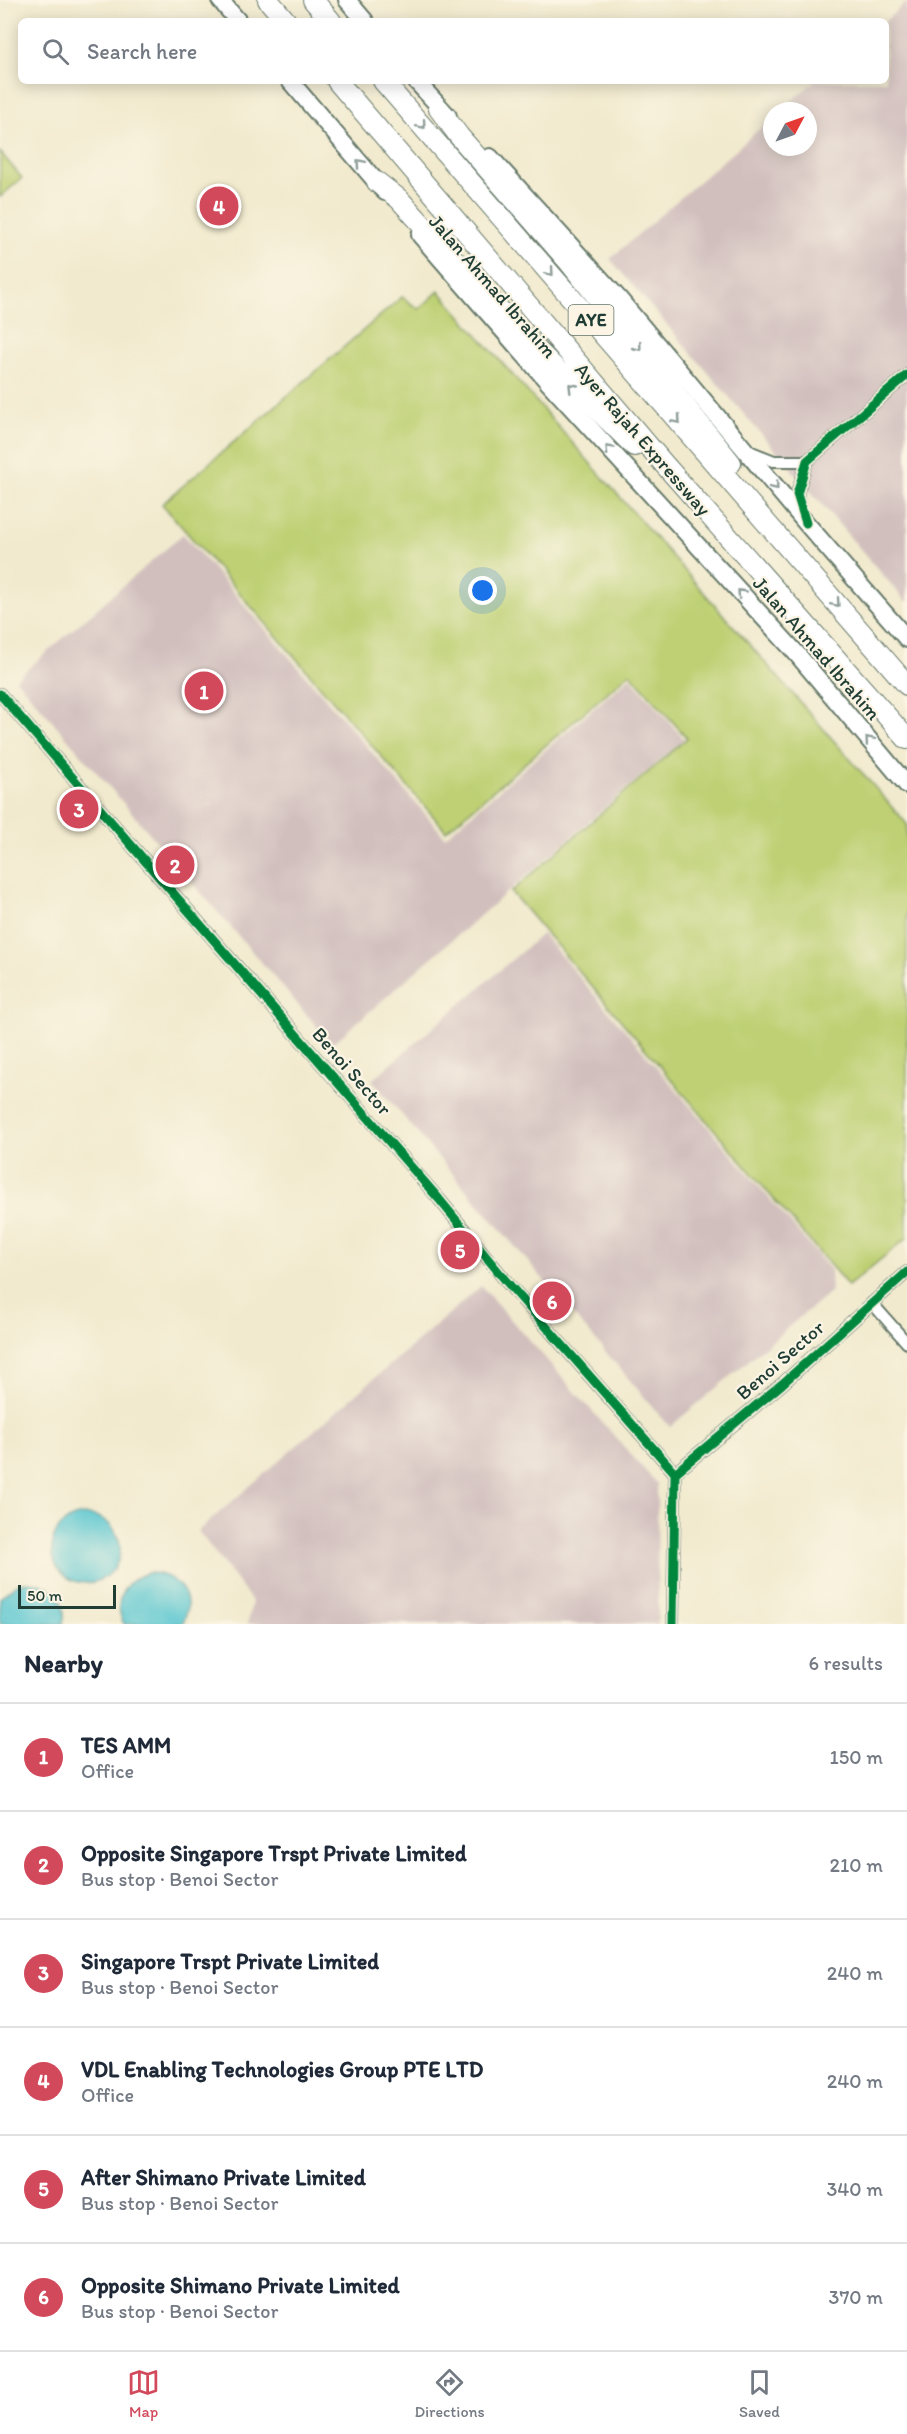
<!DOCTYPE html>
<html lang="en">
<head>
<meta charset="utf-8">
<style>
	:root { --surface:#fff; --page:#f2f2f3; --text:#1f2937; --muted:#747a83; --line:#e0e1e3; --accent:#d1495b }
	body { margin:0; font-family:Itim,sans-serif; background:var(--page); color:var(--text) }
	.compass { position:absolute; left:763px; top:102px; width:54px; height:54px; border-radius:50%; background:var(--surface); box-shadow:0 3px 15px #0003; rotate:49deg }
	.scale { position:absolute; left:18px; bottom:15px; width:98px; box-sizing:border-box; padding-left:6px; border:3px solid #1f3d34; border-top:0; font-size:16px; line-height:21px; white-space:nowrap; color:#1f3d34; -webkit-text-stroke:4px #fcf5e5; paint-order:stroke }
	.you { position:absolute; left:483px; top:591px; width:21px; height:21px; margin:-15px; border:4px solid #fff; border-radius:50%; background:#1a73e8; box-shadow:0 0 0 9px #1a73e833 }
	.badge { display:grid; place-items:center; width:39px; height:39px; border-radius:50%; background:var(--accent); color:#fff; font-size:20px; font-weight:700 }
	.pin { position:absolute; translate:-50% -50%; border:3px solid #fff; box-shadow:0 2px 6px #0006 }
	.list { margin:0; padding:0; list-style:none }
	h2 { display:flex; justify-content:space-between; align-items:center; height:78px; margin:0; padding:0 24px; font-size:26px }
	h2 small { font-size:20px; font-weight:400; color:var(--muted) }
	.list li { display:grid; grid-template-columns:39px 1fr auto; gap:18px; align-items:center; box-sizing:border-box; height:108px; padding:0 24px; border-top:2px solid var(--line) }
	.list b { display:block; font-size:22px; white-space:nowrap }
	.list p { margin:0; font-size:20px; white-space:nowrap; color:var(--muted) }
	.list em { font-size:20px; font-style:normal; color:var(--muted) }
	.icon { flex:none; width:33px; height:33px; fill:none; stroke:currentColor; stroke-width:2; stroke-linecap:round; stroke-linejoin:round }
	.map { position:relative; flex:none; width:907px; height:1624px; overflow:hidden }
	.search { position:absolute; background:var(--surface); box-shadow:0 3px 15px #0003; left:18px; right:18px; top:18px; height:66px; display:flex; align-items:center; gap:15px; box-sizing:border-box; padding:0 21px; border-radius:9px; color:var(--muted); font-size:22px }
	.sheet { height:726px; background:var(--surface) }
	nav { display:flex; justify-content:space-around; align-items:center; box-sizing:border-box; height:84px; border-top:2px solid var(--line); background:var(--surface); font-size:16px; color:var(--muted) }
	nav a { display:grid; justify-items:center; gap:3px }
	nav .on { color:var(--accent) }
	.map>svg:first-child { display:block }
	.industrial { fill:#d1bfbe }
	.green { fill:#bed073; stroke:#6e8654; stroke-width:1.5 }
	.water { fill:#59c6d0; stroke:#3c8282; stroke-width:1.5 }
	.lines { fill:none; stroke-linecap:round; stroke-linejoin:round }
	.street-casing { stroke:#687a6a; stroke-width:14 }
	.primary-casing { stroke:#687a6a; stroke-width:20 }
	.highway-casing { stroke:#687a6a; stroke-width:22 }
	.street { stroke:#fff; stroke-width:10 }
	.primary { stroke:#fff; stroke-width:16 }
	.highway { stroke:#fff; stroke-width:20 }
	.cycleway-casing { stroke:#fcf5e5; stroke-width:13 }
	.cycleway { stroke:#00873e; stroke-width:9 }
	.oneway { stroke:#8f9e9a }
	.labels { text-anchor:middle; stroke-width:4.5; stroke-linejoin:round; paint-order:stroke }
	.shield { fill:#fcf5e5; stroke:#617469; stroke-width:1.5 }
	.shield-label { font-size:18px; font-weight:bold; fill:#1f3d34 }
	.street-label { font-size:20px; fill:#1f3d34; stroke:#fcf5e5 }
</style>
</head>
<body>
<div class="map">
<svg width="907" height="1624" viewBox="0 0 907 1624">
	<rect width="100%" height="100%" fill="#fcf5e5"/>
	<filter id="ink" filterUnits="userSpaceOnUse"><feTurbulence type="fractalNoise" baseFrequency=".0167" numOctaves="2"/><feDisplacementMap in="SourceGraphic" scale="12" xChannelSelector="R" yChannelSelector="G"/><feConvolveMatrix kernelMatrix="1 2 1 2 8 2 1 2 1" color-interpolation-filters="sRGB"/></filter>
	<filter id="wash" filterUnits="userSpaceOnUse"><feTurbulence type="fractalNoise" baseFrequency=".008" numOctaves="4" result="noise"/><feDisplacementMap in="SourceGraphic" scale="24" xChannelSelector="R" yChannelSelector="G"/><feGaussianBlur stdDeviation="1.35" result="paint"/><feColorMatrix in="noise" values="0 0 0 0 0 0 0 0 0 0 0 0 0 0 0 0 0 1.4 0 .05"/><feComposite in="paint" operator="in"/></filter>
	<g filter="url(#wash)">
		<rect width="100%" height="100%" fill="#f1eace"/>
		<path class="industrial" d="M907,2V603L610,259L772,118V147H808V111H780L815,81H886L885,21Z
			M183,534L445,837L630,677L684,739L332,1044L16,679Z
			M542,934L830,1269L831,1291L670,1427L372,1080Z
			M481,1286L657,1484L658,1624H248L252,1601L198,1531Z"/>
		<path class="green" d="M0,152L22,178L0,197Z
			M439,291L907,824V1238L848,1286L511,892L687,738L630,673L446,831L162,504L402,297L419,309Z"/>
		<path class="water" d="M52 1549a34 34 0 1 1 68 0a34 34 0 1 1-68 0Z
			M148,1573C175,1572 198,1597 182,1624H124C112,1601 124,1580 148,1573Z
			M25,1582C48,1581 69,1599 63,1624H0V1598L15,1585Z"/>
	</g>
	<g filter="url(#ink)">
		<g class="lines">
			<defs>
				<path id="street" d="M749,451L774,461H807
					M802,514L797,494L807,461L907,375
					M0,694L439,1199L506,1281L675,1473L673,1624
					M872,1303L907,1343
					M675,1473L782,1384L907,1272"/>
				<path id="primary" d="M220,0L238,21
					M347,0L365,21
					M290,81L385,192
					M416,81L448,116
					M490,157L619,299L806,523L907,639
					M420,235L548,382L797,654L907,785"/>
				<path id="highway" d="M268,0L286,21
					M313,0L331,21
					M337,81L664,464L907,739
					M383,81L907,685
					M439,109L459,136L569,262L731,463
					M377,182L399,199L529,342L634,446"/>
			</defs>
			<use href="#street" class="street-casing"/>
			<use href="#primary" class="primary-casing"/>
			<use href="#highway" class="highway-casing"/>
			<use href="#street" class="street"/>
			<use href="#primary" class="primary"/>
			<use href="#highway" class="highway"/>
			<defs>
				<path id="cycleway" d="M806,523L797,494L807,461L907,375
					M0,694L439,1199L506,1281L675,1473L673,1624
					M675,1473L782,1384L907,1272"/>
			</defs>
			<use href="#cycleway" class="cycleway-casing"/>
			<use href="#cycleway" class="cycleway"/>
		</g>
		<defs><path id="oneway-chevron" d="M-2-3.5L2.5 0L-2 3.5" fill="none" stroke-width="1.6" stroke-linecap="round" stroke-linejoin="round" transform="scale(1.5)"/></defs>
		<g class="oneway">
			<use href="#oneway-chevron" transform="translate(422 125) rotate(49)"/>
			<use href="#oneway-chevron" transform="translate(360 163) rotate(-131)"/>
			<use href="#oneway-chevron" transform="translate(550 272) rotate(49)"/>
			<use href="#oneway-chevron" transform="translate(638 347) rotate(51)"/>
			<use href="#oneway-chevron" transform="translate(572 387) rotate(-134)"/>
			<use href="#oneway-chevron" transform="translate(677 420) rotate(49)"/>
			<use href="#oneway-chevron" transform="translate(609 449) rotate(-133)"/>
			<use href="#oneway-chevron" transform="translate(775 486) rotate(51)"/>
			<use href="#oneway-chevron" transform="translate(741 593) rotate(-133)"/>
			<use href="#oneway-chevron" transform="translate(836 603) rotate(49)"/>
			<use href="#oneway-chevron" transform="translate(869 740) rotate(-130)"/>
		</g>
	</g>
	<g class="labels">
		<rect class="shield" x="568.5" y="305" width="45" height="30" rx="4.5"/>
		<g class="shield-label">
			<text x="591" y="326">AYE</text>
		</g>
		<g class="street-label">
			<text transform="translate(493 286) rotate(49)" y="7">Jalan Ahmad Ibrahim</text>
			<text transform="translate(643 439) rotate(49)" y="7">Ayer Rajah Expressway</text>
			<text transform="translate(817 648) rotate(49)" y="7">Jalan Ahmad Ibrahim</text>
			<text transform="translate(352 1071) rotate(49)" y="7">Benoi Sector</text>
			<text transform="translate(780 1360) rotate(-41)" y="7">Benoi Sector</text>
		</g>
	</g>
</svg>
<svg class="compass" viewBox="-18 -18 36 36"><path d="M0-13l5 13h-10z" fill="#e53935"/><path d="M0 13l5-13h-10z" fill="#747a83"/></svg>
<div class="scale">50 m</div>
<div class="you"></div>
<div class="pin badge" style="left:204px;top:691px">1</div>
<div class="pin badge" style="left:175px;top:865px">2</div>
<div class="pin badge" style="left:79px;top:809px">3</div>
<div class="pin badge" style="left:219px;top:206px">4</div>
<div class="pin badge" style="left:460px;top:1250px">5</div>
<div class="pin badge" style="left:552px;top:1301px">6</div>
<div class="search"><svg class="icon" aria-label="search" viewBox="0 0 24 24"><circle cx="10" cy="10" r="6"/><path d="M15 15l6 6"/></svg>Search here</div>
</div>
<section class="sheet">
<h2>Nearby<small>6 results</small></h2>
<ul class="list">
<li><span class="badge">1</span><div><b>TES AMM</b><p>Office</p></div><em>150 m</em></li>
<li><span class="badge">2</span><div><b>Opposite Singapore Trspt Private Limited</b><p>Bus stop · Benoi Sector</p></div><em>210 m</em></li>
<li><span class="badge">3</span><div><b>Singapore Trspt Private Limited</b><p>Bus stop · Benoi Sector</p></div><em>240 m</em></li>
<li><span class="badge">4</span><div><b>VDL Enabling Technologies Group PTE LTD</b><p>Office</p></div><em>240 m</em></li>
<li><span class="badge">5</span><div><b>After Shimano Private Limited</b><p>Bus stop · Benoi Sector</p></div><em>340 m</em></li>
<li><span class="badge">6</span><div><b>Opposite Shimano Private Limited</b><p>Bus stop · Benoi Sector</p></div><em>370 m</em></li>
</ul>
</section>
<nav>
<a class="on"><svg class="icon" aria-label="map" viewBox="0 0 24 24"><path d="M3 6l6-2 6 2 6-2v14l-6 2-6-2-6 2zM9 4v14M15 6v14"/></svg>Map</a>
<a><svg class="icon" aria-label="directions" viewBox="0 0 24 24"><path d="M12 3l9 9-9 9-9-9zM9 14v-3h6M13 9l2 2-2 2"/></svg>Directions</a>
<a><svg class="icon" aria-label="saved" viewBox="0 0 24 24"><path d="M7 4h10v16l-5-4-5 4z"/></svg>Saved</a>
</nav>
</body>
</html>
